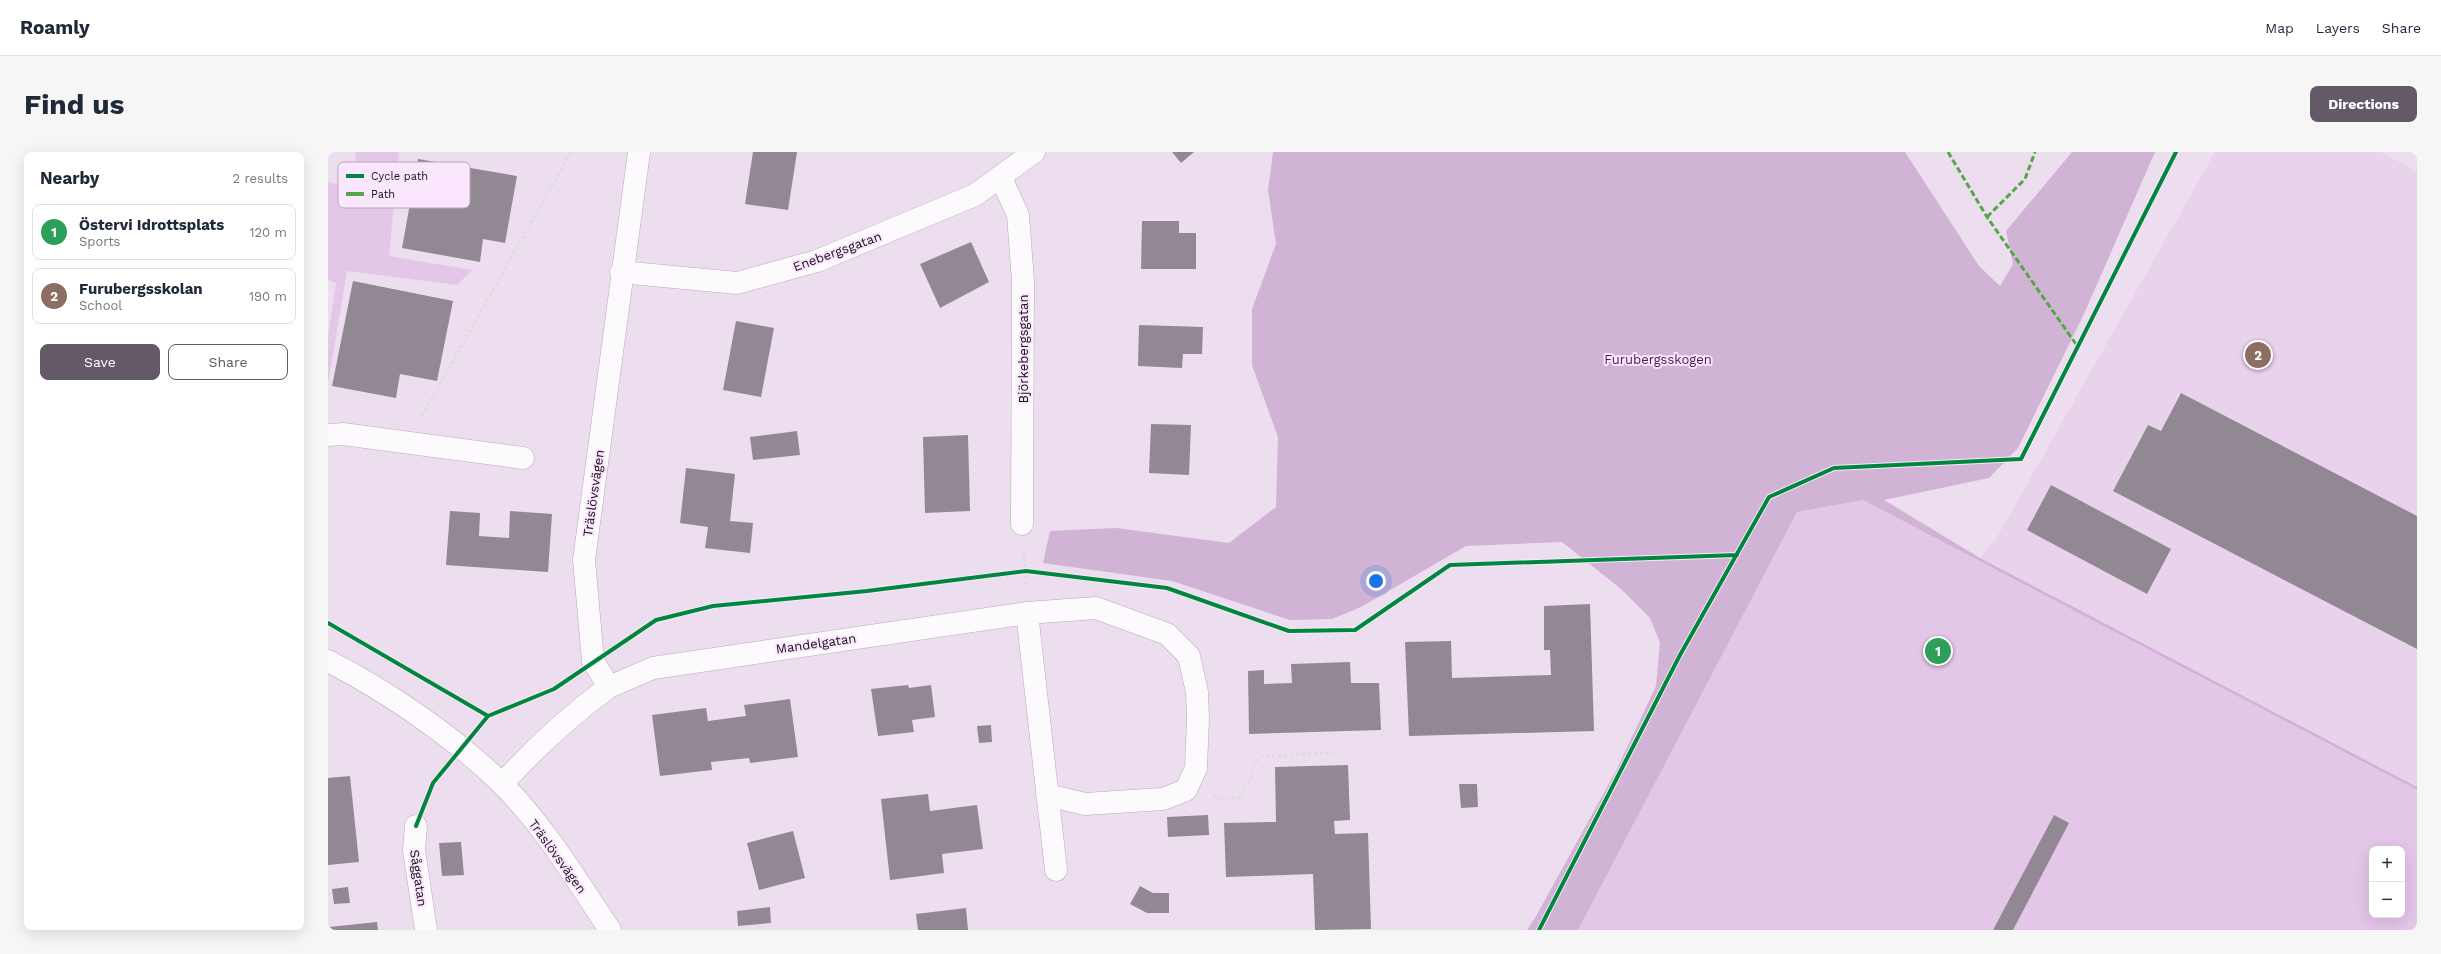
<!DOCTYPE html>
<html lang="en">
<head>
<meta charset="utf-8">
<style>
	:root { --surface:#fff; --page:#f6f6f7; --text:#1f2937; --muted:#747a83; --line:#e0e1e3; --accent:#645966 }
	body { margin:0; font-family:"Work Sans",sans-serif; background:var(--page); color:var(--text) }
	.controls { position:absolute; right:12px; bottom:12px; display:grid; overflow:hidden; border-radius:8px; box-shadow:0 4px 16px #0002 }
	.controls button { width:36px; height:36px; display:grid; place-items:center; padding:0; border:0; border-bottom:1px solid var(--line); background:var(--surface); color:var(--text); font:20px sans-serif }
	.you { position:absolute; left:1048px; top:429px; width:14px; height:14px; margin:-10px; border:3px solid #fff; border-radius:50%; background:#1a73e8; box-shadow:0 0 0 6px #1a73e833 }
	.badge { display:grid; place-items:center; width:26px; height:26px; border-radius:50%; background:var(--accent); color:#fff; font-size:13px; font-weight:700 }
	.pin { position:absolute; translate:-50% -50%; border:2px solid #fff; box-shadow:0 1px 4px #0006 }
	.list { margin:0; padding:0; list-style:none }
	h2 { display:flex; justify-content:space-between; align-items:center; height:52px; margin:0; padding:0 16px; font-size:17px }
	h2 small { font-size:13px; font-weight:400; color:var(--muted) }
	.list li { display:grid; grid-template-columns:26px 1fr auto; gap:12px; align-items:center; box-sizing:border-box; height:56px; margin:0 8px 8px; padding:0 8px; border:1px solid var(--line); border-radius:8px }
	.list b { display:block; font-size:15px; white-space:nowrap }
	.list p { margin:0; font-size:13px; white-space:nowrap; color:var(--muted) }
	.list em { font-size:13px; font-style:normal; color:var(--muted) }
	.actions { display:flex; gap:8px; padding:12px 16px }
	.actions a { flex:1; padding:9px 0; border:1px solid var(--accent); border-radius:8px; text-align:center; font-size:14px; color:var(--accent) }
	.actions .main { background:var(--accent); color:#fff }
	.map { position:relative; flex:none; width:2089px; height:778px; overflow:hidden; border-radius:8px }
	header { display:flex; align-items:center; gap:24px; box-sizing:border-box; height:56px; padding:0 20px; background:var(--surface); border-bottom:1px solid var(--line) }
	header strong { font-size:19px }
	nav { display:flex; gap:22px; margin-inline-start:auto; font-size:14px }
	.intro { display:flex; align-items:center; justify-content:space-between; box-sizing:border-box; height:96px; padding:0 24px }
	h1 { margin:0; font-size:28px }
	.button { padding:10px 18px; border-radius:8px; background:var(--accent); color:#fff; font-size:14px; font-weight:700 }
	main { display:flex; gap:24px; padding:0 24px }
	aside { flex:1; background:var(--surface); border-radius:8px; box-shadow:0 4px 16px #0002 }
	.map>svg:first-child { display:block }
	.built { fill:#e9d2ec }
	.green { fill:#e4c6e8; fill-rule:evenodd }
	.forest { fill:#d1b3d5 }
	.building { fill:#928894 }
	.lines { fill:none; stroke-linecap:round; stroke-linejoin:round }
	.street-casing { stroke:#b6abb7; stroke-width:23 }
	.secondary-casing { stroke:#b6abb7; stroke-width:23 }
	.path { stroke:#dedadf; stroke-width:2.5; stroke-dasharray:3 3; stroke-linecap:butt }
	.street { stroke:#fcfafc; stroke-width:22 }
	.secondary { stroke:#fcfafc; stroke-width:22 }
	.quiet { stroke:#52a843; stroke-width:3; stroke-dasharray:6 3; stroke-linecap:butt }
	.cycleway-casing { stroke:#fbe7fd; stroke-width:6 }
	.cycleway { stroke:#00873e; stroke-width:4 }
	.labels { text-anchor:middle; stroke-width:4; stroke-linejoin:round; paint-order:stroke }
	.street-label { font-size:13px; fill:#1a121c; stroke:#fbe7fd }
	.park-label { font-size:13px; fill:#4d1856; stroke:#fbe7fd }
	.key { fill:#fbe7fd; stroke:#b8a7ba; stroke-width:1 }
	.key-label { font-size:11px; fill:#1a121c }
</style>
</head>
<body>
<header>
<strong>Roamly</strong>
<nav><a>Map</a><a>Layers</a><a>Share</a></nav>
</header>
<div class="intro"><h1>Find us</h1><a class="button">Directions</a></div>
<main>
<aside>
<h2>Nearby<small>2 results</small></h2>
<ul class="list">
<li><span class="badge" style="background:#2e9e5b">1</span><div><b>Östervi Idrottsplats</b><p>Sports</p></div><em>120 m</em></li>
<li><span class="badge" style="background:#8d6e63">2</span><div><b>Furubergsskolan</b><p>School</p></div><em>190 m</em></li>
</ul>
<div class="actions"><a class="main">Save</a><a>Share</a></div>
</aside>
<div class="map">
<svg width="2089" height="778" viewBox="0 0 2089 778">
	<rect width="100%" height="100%" fill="#ecdeee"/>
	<path class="built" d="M1887,0H2052L2089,19V638L1652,406L1668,387Z"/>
	<path class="green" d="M28,0H71L61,104L144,118L129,133L19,119L0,232V185L8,131L0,128V29L24,38Z
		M1535,348L2089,638V778H1250L1469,360ZM2044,697H2074V763H2044Z"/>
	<path class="forest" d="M945,0H1577L1651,114L1672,134L1685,112L1678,79L1744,0H1827L1756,162L1690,296L1661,326L1556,348L1652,406L2089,635V638L1535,348L1469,360L1250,778H1199L1207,766L1288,619L1328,534L1332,491L1322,466L1293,437L1234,390L1138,394L1033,455L1004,467L962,468L844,429L715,411L722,379L788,376L901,391L948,355L950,285L924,213V157L948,92L940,38Z"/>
	<path class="building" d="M425,0H469L460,58L417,52Z
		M844,0H866L853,11Z
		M90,7L189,24L177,91L155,87L152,110L74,96Z
		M814,69H851V81H868V117H813Z
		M643,90L661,130L612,156L592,112Z
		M25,129L125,149L109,229L72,222L68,246L4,234Z
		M408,169L446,176L433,245L395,238Z
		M811,173L875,175L874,202H855L854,216L810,214Z
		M1853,241L2089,364V497L1785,339L1820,273L1833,279Z
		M823,272L863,273L861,323L821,321Z
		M469,279L472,303L425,308L422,285Z
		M640,283L642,359L597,361L595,285Z
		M358,316L407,322L402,369L425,371L422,401L377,396L380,375L352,371Z
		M1723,333L1843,397L1819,442L1699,378Z
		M122,359L152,361L151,384L181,386L182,359L224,362L220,420L118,413Z
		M1262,452L1266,579L1081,584L1077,490L1123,489L1124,526L1223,523L1222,498H1216V454Z
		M1022,510L1023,531H1051L1053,578L921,582L920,519L936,518V532L964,531L963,512Z
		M580,533L581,536L603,533L607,565L584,568L586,580L550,584L543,537Z
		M462,547L470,605L422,611L421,606L383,610L384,618L332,624L324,563L378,556L380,569L418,564L416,553Z
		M663,573L664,590L651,591L649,574Z
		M1020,613L1022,668L1006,669L1007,682L1040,681L1043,777L987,778L985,722L898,725L896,671L948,670L947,615Z
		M22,624L31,710L0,713V626Z
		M1131,632H1149L1150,655L1133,656Z
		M600,642L602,659L649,653L655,697L614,702L616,721L562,728L553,647Z
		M880,663L881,683L840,685L839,665Z
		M1726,663L1741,671L1685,778H1665Z
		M465,679L477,726L431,738L419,691Z
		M133,690L136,723L114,724L111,691Z
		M812,734L825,741H841V761H819L802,752Z
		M20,735L22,751L6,752L4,737Z
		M442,755L443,771L410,774L409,759Z
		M638,756L640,778H590L588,762Z
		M49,770L50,778H1V775Z"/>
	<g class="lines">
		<defs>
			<path id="street" d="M673,26L690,63L695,129L694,372
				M293,120L409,131L489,109L647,43L706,0
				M0,283L15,282L195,306
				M699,461L768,456L839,482L861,504L869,540L870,567L868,616L858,638L835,647L757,652L719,643
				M281,535L325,516L699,461L728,718
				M174,632C207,596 241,564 281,535L265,509L256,408L311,0
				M88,674L86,698L98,778"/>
			<path id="secondary" d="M0,509C59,539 126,585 173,631C216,673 249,729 282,778"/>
		</defs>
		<use href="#street" class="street-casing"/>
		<use href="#secondary" class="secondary-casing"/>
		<path class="path" d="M94,264L243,0
			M696,400L698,433
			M886,644L897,647L912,645L924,623L926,611L933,605L1013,600"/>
		<use href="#street" class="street"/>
		<use href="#secondary" class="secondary"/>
		<path class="quiet" d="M1620,0L1659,65L1750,195
			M1659,65L1697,27L1707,0"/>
		<defs>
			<path id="cycleway" d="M0,471L160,564L105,631L88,674
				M160,564L226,537L328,468L385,454L539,439L698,419L839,436L961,479L1027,478L1122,413L1409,403
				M1211,778L1352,503L1441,345L1506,316L1693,307L1848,0"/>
		</defs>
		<use href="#cycleway" class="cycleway-casing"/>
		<use href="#cycleway" class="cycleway"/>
	</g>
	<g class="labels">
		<g class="street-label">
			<text transform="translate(509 99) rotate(-20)" y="5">Enebergsgatan</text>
			<text transform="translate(695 197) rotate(-90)" y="5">Björkebergsgatan</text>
			<text transform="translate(265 341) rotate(-82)" y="5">Träslövsvägen</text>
			<text transform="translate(488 491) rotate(-8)" y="5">Mandelgatan</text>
			<text transform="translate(230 704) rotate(54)" y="5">Träslövsvägen</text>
			<text transform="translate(91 726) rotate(82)" y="5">Såggatan</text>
		</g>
		<g class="park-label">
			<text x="1330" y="212">Furubergsskogen</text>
		</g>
	</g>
	<rect x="10" y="10" width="132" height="46" rx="6" class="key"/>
	<rect x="18" y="22" width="18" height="4" fill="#00873e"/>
	<rect x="18" y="40" width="18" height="4" fill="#52a843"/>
	<g class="key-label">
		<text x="43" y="28">Cycle path</text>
		<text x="43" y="46">Path</text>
	</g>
</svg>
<div class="controls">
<button>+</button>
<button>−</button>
</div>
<div class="you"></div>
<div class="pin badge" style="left:1610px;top:499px;background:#2e9e5b">1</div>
<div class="pin badge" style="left:1930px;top:203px;background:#8d6e63">2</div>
</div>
</main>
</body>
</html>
